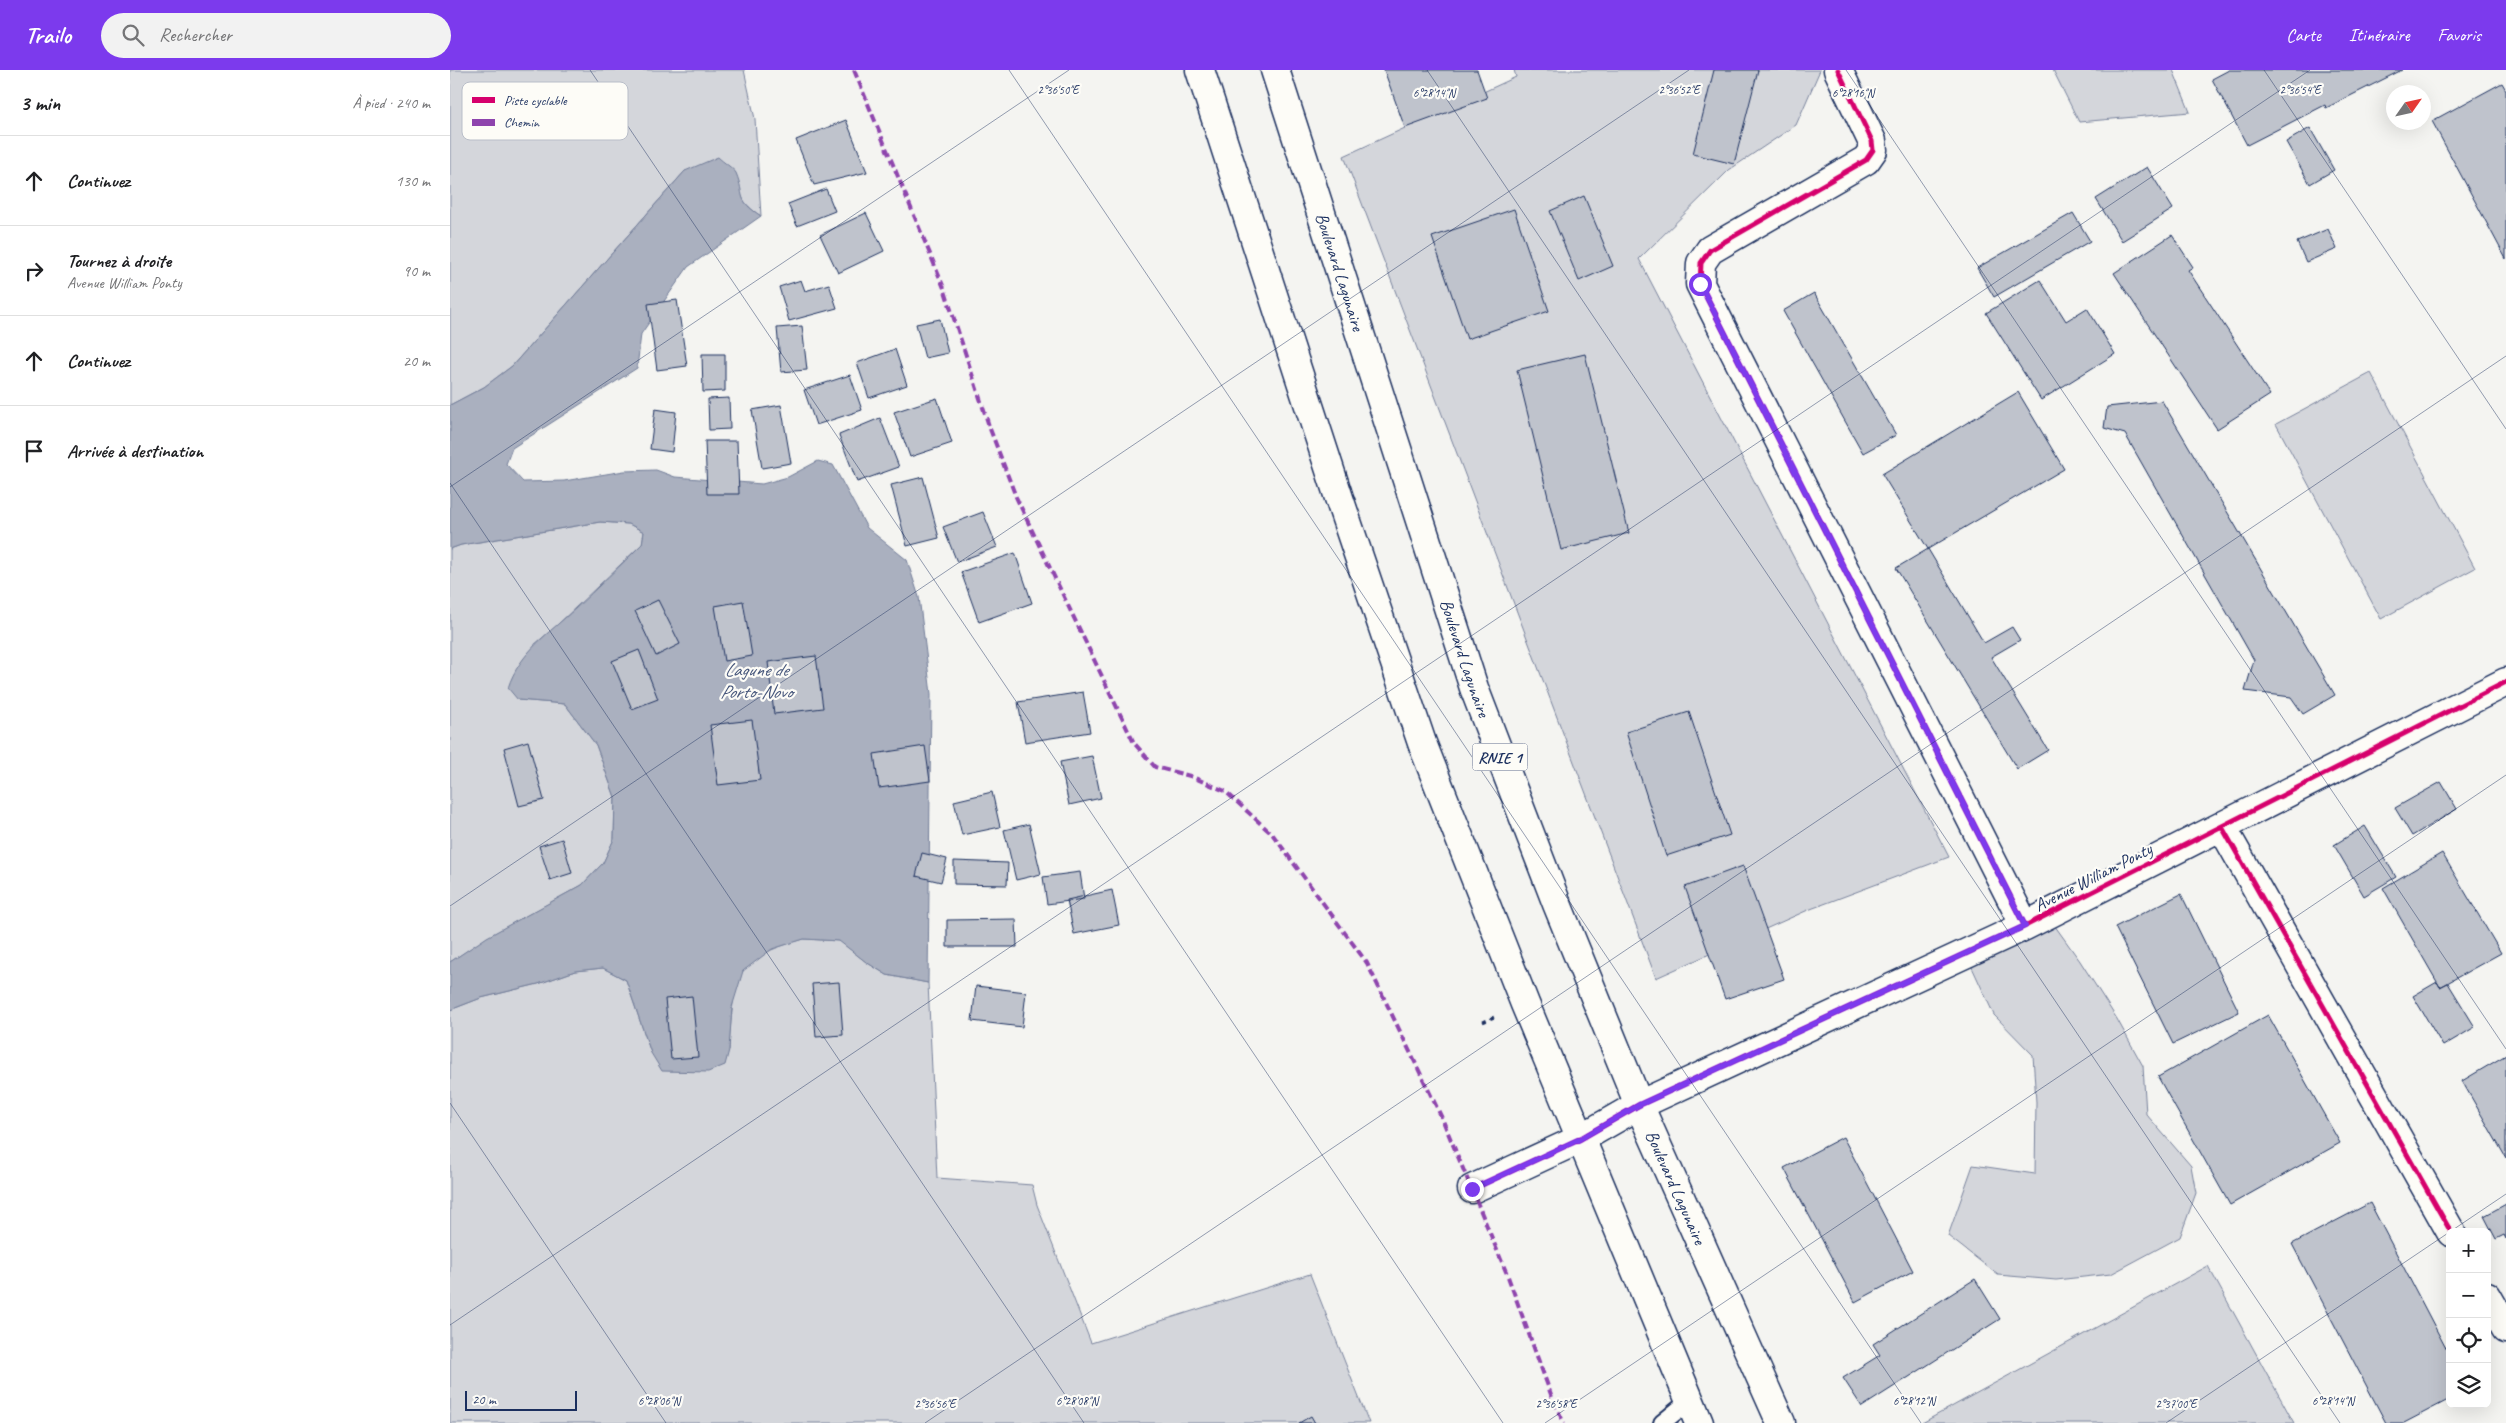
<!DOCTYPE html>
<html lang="fr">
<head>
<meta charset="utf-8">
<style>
	:root { --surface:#fff; --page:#f2f2f2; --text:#202124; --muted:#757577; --line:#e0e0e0; --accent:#7c3aed }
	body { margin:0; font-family:Caveat,sans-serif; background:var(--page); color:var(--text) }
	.controls { position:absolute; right:15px; bottom:15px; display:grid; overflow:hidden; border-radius:8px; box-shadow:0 5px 20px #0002 }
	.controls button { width:45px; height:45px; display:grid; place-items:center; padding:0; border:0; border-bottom:1px solid var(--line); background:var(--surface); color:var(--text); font:25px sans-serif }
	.compass { position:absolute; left:1936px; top:15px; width:45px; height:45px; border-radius:50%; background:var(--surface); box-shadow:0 5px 20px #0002; rotate:56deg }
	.scale { position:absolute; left:15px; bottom:12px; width:112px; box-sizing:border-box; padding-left:5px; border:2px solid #1b2f5e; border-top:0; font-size:14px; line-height:18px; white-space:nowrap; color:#1b2f5e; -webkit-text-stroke:4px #fdfcf7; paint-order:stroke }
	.stop { position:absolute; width:15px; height:15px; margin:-11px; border:4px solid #7c3aed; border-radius:50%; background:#fff }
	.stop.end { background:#7c3aed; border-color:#fff; box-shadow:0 1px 5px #0008 }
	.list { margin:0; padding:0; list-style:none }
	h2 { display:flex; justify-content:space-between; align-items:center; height:65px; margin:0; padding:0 20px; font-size:21px }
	h2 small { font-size:16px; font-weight:400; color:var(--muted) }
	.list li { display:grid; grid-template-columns:32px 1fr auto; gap:15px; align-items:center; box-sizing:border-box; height:90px; padding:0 20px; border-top:1px solid var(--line) }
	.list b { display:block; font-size:19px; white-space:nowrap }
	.list p { margin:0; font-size:16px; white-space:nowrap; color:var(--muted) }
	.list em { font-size:16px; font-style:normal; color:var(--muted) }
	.icon { flex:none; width:28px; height:28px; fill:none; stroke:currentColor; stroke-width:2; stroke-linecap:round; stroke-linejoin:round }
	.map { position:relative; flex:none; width:2056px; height:1353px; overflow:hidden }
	header { display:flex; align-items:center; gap:30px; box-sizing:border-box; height:70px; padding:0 25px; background:var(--accent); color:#fff }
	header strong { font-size:24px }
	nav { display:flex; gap:28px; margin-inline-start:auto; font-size:18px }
	.search { width:350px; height:45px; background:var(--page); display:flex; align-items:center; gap:12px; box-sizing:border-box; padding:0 18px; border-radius:28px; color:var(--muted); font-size:19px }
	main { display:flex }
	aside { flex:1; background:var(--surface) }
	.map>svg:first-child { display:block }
	.green { fill:#d4d6db; stroke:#78829c }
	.water { fill:#aab0bf; stroke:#717c98 }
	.building { fill:#bfc3cc; stroke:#1b2f5e }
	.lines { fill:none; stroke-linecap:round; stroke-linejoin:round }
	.service-casing { stroke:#1b2f5e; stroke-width:20 }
	.minor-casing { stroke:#1b2f5e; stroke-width:31 }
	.trunk-casing { stroke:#1b2f5e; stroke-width:31 }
	.path { stroke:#1b2f5e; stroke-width:3; stroke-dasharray:4 4; stroke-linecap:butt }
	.service { stroke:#fdfcf7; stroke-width:16 }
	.minor { stroke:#fdfcf7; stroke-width:28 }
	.trunk { stroke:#fdfcf7; stroke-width:28 }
	.quiet { stroke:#8e44ad; stroke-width:4; stroke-dasharray:8 4; stroke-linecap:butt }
	.cycleway-casing { stroke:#fdfcf7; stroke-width:8 }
	.cycleway { stroke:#d6006c; stroke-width:5 }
	.route { stroke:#7c3aed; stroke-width:6 }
	.ticks { fill:none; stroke:#1b2f5e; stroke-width:1; stroke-opacity:0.45 }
	.labels { text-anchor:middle; stroke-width:4.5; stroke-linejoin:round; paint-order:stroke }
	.shield { fill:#fdfcf7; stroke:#5f6c8c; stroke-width:1 }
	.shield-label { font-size:16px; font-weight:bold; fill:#1b2f5e }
	.street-label { font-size:18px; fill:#1b2f5e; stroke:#fdfcf7 }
	.water-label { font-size:19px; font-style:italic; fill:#46567b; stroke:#fdfcf7 }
	.key { fill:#fdfcf7; stroke:#b9bec9; stroke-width:1 }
	.key-label { font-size:14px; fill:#1b2f5e }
	.ticks-label { font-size:12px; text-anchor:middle; fill:#1b2f5e; stroke:#fdfcf7; stroke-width:4.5; stroke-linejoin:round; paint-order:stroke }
</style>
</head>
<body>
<header>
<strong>Trailo</strong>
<div class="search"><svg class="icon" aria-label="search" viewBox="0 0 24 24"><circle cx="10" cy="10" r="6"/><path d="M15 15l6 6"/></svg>Rechercher</div>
<nav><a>Carte</a><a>Itinéraire</a><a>Favoris</a></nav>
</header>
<main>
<aside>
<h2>3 min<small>À pied · 240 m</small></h2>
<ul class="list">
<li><svg class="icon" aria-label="ahead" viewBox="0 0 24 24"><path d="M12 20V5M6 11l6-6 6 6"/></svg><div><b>Continuez</b></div><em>130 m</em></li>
<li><svg class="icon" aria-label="right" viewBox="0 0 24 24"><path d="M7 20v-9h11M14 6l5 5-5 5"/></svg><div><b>Tournez à droite</b><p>Avenue William Ponty</p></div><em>90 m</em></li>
<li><svg class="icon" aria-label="ahead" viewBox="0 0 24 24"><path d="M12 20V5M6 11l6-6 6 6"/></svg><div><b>Continuez</b></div><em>20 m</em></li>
<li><svg class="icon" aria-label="arrive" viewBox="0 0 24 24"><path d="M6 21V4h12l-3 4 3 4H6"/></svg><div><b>Arrivée à destination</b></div></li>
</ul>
</aside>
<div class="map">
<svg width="2056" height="1353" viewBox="0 0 2056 1353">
	<rect width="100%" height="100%" fill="#f4f4f1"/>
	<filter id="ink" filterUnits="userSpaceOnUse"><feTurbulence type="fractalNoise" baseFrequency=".02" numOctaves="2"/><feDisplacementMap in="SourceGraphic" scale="10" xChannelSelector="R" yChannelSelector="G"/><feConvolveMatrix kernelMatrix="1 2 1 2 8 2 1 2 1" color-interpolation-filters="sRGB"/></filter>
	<g filter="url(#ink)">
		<path class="green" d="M0,0H294L305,49L311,146C291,133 290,125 285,102L235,101L62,296L34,317L0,335Z
			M1064,0H1370L1346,55L1279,100L1189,189L1499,787L1358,840L1206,908L894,86L1066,7Z
			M1603,0H1723L1740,42L1629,52Z
			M1921,303L2025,498L1931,549L1826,354Z
			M150,452L179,454L194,462L192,474L104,558L85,574L68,630L115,634L146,675L165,727L164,769L153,793L132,815L38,867L0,892V479L11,475Z
			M1597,845L1630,891L1667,949L1693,996L1696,1044L1741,1096L1746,1123L1730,1167L1661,1204L1606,1210L1548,1205L1498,1166L1523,1095L1585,1104L1586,1032L1583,985L1544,945L1521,895Z
			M354,869L390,871L416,892L437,905L478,913L487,1108L582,1115L587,1135L641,1273L860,1204L919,1353H0V940L31,928L88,914L125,901L153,898L176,910L201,983L279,980C280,962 282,915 293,901C308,882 333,875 354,869Z
			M1758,1196L1844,1353H1472Z"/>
		<path class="water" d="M268,87C273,92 283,98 286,103C296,127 285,129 311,146L238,197L191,264L187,298L62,378L56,394L73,412L114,411L174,401L206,400L225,407L312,414L338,407L368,391L383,395L417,458L457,490L469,527L481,624L478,913L437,905L416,892L389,871L354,869L322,879L293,901L282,937L279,980L275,995L258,1002L212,1001L201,983L176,910L153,898L125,901L88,914L31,928L0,940V892L37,867L132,815L153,793L164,769L165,727L146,675L115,634L68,630L58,618C69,583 99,563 125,539C147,518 170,496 192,474L194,462L179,454L150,452L11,475L0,479V335L34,317L62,296L235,101Z"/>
		<path class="building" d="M934,0H1027L1037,28L955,58Z
			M1264,0H1308L1284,94L1243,84Z
			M1779,0H1952L1876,38L1875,35L1797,75L1762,9Z
			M2052,13L2056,20V189L1982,51Z
			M396,50L417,102L364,115L346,70Z
			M1860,58L1884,100L1860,114L1836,72Z
			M1697,97L1723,139L1672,171L1646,129Z
			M376,119L385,141L347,156L338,134Z
			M1134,126L1163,196L1129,211L1100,141Z
			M1064,139L1099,241L1017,269L982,167Z
			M416,143L434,181L388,203L370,165Z
			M1623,143L1640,171L1544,227L1527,198Z
			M1878,159L1887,179L1856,192L1847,172Z
			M1722,165L1743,197L1738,200L1820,325L1767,359L1664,203Z
			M351,210L355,221L379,214L387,238L339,251L329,217Z
			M1590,210L1616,251L1637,238L1665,284L1591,330L1536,243Z
			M1364,223L1446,365L1413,383L1333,241Z
			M227,230L237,296L207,300L198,234Z
			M490,249L498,283L475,288L466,254Z
			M352,256L357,300L331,302L327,258Z
			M445,279L457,315L419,328L407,293Z
			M252,284H275V321L253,322Z
			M1135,284L1179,463L1111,480L1067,300Z
			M400,305L412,340L366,355L354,320Z
			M1568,322L1614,399L1478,479L1432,404Z
			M279,328L280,359L259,360L258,329Z
			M487,328L502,373L460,387L444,342Z
			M1712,331L1885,625L1853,644L1841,627L1795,621L1804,590L1675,364L1654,358L1657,337Z
			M331,335L341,393L312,398L302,340Z
			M205,339L226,342L222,382L200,379Z
			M430,348L449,397L407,412L389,365Z
			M255,371H287L289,424H257Z
			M473,407L489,468L457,476L441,415Z
			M533,442L547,477L507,492L493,457Z
			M1478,479L1534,573L1562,557L1570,570L1541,587L1598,680L1567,699L1446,498Z
			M565,483L582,533L529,552L511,502Z
			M208,530L230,574L206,586L185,541Z
			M293,531L302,586L274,591L265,536Z
			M189,580L208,629L182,639L162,591Z
			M366,586L373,638L324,644L318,592Z
			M633,622L640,662L575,672L568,632Z
			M1239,642L1280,765L1216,786L1176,662Z
			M302,650L310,710L268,715L260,655Z
			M78,671L94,730L69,736L54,678Z
			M475,676L480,711L429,718L424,684Z
			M642,686L651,728L619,735L610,692Z
			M1991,712L2007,739L1962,766L1945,738Z
			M542,722L550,757L512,765L504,731Z
			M579,754L591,804L566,810L554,760Z
			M1915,756L1946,807L1914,826L1884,775Z
			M112,769L122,803L100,810L89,776Z
			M472,783L497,789L491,812L466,806Z
			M1992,783L2051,883L1990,917L1933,818Z
			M504,791L558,793L557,815L504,814Z
			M1293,796L1334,909L1275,929L1235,817Z
			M630,802L634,829L597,834L593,807Z
			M662,820L669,855L624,864L617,830Z
			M1731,824L1789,942L1723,974L1665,857Z
			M566,849L567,877H497V850Z
			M389,912L393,965L366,967L362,914Z
			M1987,912L1990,917L1998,913L2025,957L1993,976L1963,926Z
			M526,916L576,922L572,957L522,951Z
			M242,926L248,987L221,989L215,929Z
			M1818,945L1890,1073L1780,1135L1708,1007Z
			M2056,985V1088L2012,1011Z
			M1393,1067L1463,1201L1405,1232L1334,1098Z
			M1920,1133L2000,1286V1329L1954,1353H1936L1842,1174Z
			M2056,1134V1169L2054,1165L2046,1169L2034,1146Z
			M1525,1209L1550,1249L1412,1337L1393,1308L1430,1285L1423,1274Z
			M861,1346L865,1353H849Z"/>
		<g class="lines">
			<defs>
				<path id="service" d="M1212,1353L1239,1331"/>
				<path id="minor" d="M1388,0L1422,71L1423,80L1416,90L1260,180L1251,193L1250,214L1575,856
					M1772,757L2001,1162
					M1022,1119L1130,1069L1189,1035L1575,856L2056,612
					M2037,1226L2056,1259"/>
				<g id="trunk">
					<path d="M750,0L889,428L972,673L1075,934L1249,1353"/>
					<path id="s1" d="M825,0L1024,618L1107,834L1189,1035L1331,1353"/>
				</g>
			</defs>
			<use href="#service" class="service-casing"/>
			<use href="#minor" class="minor-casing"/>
			<use href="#trunk" class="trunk-casing"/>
			<path class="path" d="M1033,952L1044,947"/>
			<use href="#service" class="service"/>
			<use href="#minor" class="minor"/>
			<use href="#trunk" class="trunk"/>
			<path class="quiet" d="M404,0L494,218L540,359L566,427L684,673L705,697L740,706L775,721L823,765L917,893L991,1046L1057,1204L1103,1330L1114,1353"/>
			<defs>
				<path id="cycleway" d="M1388,0L1422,71L1423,80L1416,90L1260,180L1251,193L1250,214L1575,856
					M1772,757L2001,1162
					M1022,1119L1130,1069L1189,1035L1575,856L2056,612"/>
			</defs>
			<use href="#cycleway" class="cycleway-casing"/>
			<use href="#cycleway" class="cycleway"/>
		</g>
	</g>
	<g class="lines" filter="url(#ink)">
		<path class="route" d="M1022,1119L1130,1069L1189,1035L1575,856L1250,214"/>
	</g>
	<path class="ticks" d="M140,0L1053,1353M559,0L1471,1353M977,0L1890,1353M1396,0L2056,979M1814,0L2056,359M0,413L634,1353M0,417L619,0M0,836L1239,0M0,1033L216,1353M0,1255L1860,0M475,1353L2056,286M1095,1353L2056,705M1716,1353L2056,1124"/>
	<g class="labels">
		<rect class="shield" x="1022.5" y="673.5" width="55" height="27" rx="4"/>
		<g class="shield-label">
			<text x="1050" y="693">RNIE 1</text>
		</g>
		<g class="street-label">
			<text dy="6" stroke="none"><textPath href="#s1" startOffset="212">Boulevard Lagunaire</textPath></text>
			<text dy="6" stroke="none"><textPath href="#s1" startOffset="618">Boulevard Lagunaire</textPath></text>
			<text transform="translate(1643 807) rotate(-27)" y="6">Avenue William Ponty</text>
			<text dy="6" stroke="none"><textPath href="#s1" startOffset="1188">Boulevard Lagunaire</textPath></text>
		</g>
		<g class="water-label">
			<text x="306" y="606">Lagune de<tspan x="306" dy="22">Porto-Novo</tspan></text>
		</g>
	</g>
	<rect x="12" y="12" width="166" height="58" rx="8" class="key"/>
	<rect x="22" y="27" width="23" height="6" fill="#d6006c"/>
	<rect x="22" y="49" width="23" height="7" fill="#8e44ad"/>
	<g class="key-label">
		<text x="54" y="35">Piste cyclable</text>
		<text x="54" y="57">Chemin</text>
	</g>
	<g class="ticks-label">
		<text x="608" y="24">2°36'50"E</text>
		<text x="1229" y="24">2°36'52"E</text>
		<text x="1850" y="24">2°36'54"E</text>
		<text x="984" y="27">6°28'14"N</text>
		<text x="1403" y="27">6°28'16"N</text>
		<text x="209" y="1335">6°28'06"N</text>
		<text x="627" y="1335">6°28'08"N</text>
		<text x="1464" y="1335">6°28'12"N</text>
		<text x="1883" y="1335">6°28'14"N</text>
		<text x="485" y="1338">2°36'56"E</text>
		<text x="1106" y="1338">2°36'58"E</text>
		<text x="1726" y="1338">2°37'00"E</text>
	</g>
</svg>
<div class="controls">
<button>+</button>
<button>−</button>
<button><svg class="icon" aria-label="locate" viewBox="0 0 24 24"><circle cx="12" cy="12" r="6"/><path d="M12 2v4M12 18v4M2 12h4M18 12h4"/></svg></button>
<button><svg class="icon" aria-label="layers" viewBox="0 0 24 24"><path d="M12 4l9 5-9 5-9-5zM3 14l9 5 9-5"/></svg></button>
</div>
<svg class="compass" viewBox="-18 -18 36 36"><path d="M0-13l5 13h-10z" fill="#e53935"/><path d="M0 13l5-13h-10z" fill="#757577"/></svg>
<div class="scale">20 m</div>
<div class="stop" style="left:1250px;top:214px"></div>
<div class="stop end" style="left:1022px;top:1119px"></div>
</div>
</main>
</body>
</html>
